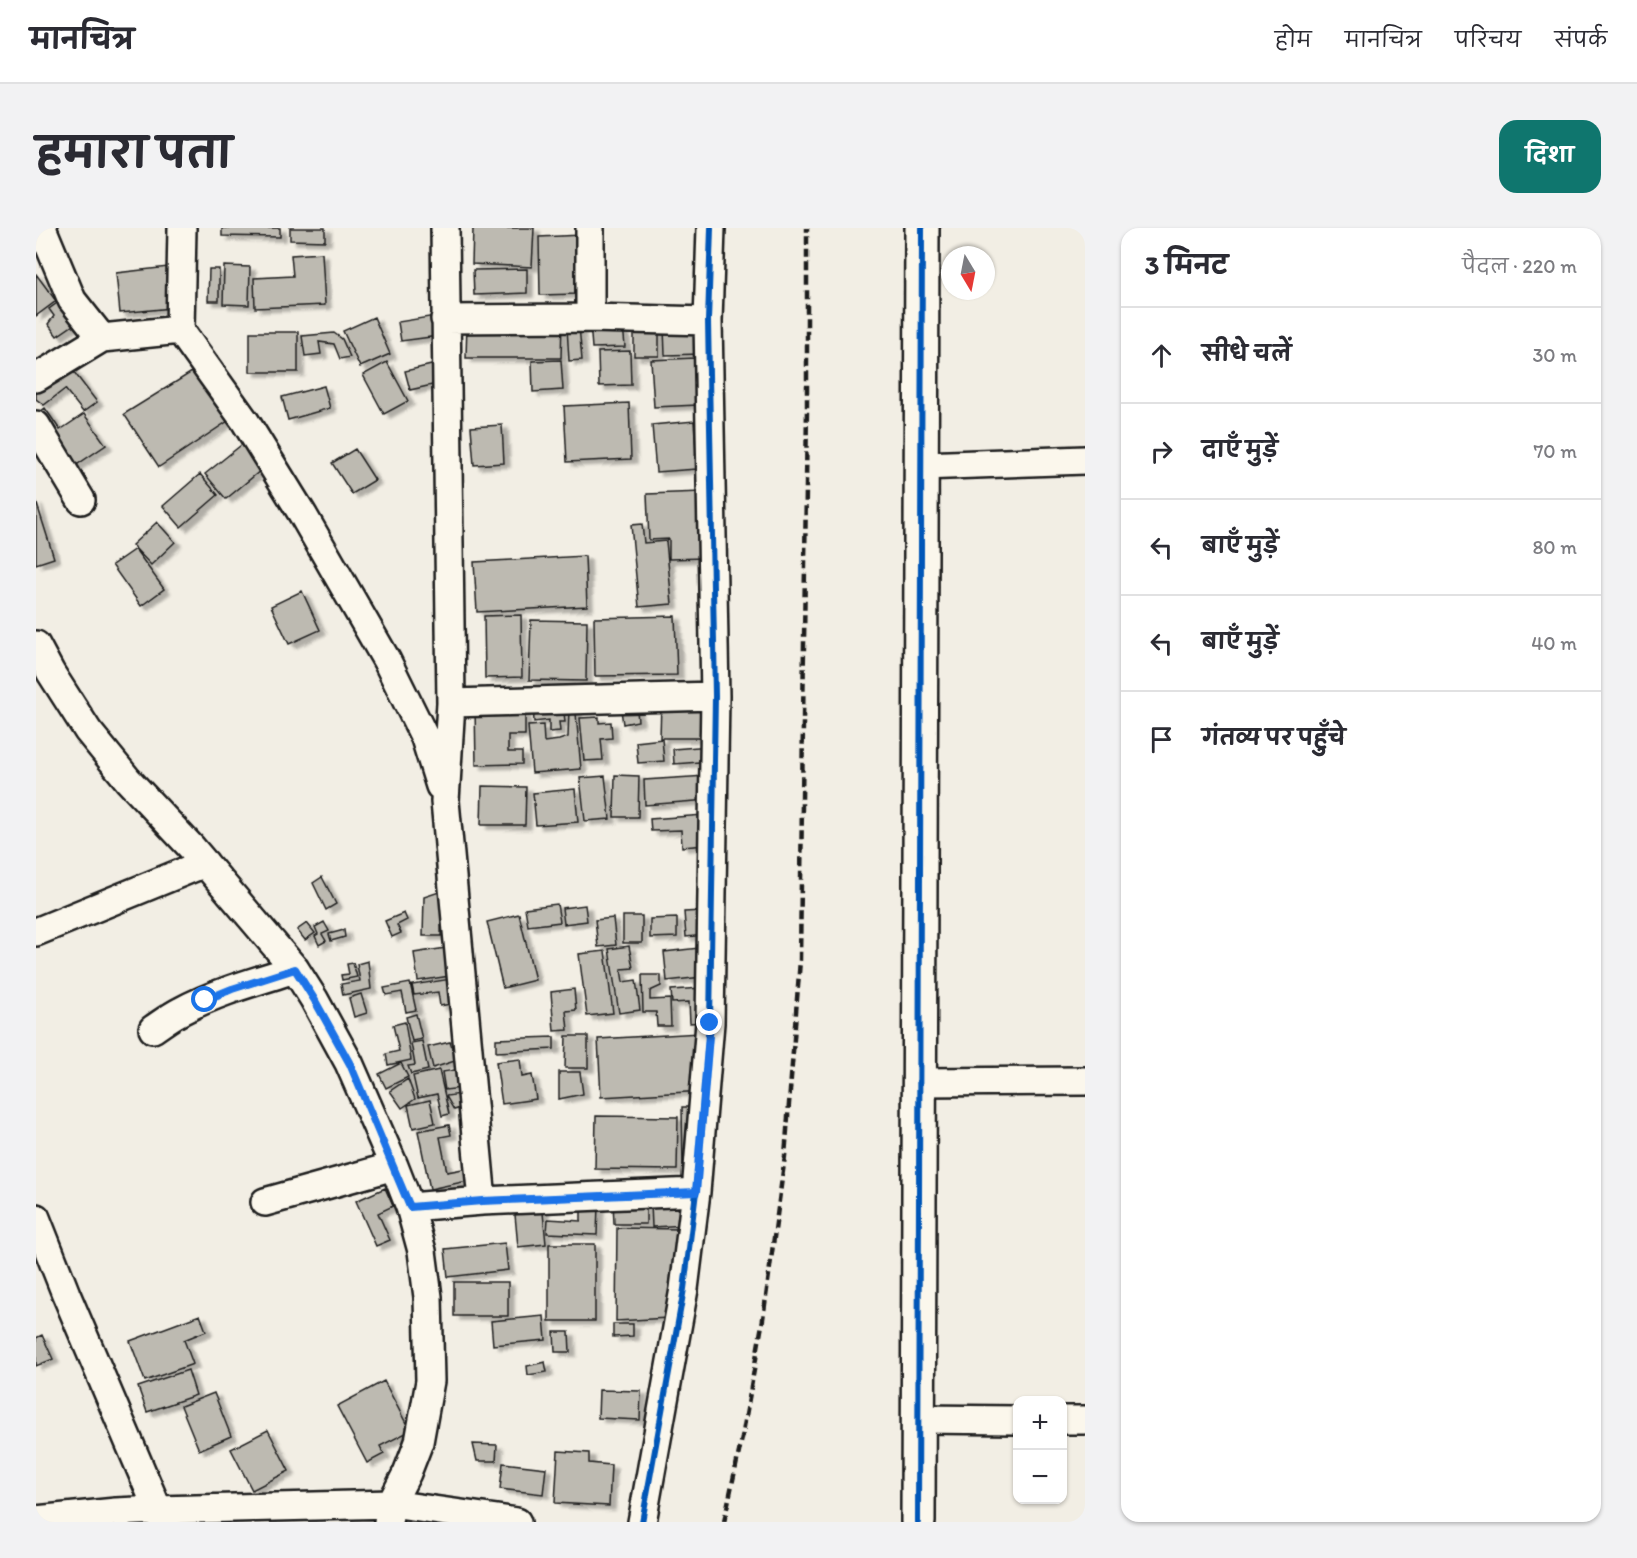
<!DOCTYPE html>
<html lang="hi">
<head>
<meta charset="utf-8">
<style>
	:root { --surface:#fff; --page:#f2f2f3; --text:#2b2b33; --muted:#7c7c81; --line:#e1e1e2; --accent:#0f766e }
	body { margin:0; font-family:Itim,"Playpen Sans Deva",sans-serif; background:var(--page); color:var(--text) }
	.controls { position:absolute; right:18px; bottom:18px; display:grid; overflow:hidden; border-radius:12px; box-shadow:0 2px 4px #0004 }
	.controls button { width:54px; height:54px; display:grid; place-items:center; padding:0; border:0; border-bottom:2px solid var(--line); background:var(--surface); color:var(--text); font:30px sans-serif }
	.compass { position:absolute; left:905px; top:18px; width:54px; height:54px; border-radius:50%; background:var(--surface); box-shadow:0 2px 4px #0004; rotate:170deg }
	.stop { position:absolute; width:18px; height:18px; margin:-14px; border:4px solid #1a73e8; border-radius:50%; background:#fff }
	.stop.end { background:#1a73e8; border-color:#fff; box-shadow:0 2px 6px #0008 }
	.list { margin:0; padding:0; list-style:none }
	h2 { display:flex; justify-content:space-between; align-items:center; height:78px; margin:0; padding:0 24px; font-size:26px }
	h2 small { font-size:20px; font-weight:400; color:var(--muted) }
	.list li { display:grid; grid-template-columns:39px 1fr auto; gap:18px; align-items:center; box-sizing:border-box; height:96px; padding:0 24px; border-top:2px solid var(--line) }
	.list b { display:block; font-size:22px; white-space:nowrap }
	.list em { font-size:20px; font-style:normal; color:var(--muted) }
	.icon { flex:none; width:33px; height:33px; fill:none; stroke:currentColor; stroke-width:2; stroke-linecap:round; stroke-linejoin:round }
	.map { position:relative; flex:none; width:1049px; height:1294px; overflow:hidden; border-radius:18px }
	header { display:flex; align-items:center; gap:36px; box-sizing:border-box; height:84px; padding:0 30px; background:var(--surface); border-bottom:2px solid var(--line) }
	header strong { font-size:28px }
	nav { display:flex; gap:33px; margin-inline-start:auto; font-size:21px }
	.intro { display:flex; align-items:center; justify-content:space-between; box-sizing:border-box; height:144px; padding:0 36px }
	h1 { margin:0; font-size:42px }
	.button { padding:15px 27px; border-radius:18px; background:var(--accent); color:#fff; font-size:21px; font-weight:700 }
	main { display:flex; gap:36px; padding:0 36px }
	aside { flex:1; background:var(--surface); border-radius:18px; box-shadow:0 2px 4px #0004 }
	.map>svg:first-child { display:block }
	.building { fill:#bdbab1; stroke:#1c1c1c; stroke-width:1.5; filter:url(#shadow) }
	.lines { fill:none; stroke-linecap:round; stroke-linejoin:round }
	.minor-casing { stroke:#1c1c1c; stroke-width:32 }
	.tertiary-casing { stroke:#1c1c1c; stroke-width:38 }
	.minor { stroke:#fbf7ec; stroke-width:27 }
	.tertiary { stroke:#fbf7ec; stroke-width:33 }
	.rail { stroke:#1c1c1c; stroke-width:4.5; stroke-dasharray:9 4.5; stroke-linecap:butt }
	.cycleway-casing { stroke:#fbf7ec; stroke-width:10 }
	.cycleway { stroke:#0057b8; stroke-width:6 }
	.route { stroke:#1a73e8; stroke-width:8 }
</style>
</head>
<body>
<header>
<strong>मानचित्र</strong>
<nav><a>होम</a><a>मानचित्र</a><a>परिचय</a><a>संपर्क</a></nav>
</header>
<div class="intro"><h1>हमारा पता</h1><a class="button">दिशा</a></div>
<main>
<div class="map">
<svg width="1049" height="1294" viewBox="0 0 1049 1294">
	<defs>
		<filter id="shadow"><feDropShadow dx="6" dy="4" stdDeviation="1.5" flood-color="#0004"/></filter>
	</defs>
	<rect width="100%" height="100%" fill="#f2eee4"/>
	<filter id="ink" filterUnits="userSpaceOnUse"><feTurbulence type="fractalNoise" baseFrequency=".0167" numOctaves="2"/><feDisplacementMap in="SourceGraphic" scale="12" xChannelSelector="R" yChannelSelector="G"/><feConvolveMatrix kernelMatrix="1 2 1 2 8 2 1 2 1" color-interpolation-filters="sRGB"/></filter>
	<g filter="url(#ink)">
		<path class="building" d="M186,0H244V9L186,8Z
			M254,0H289V13L254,12Z
			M437,0H498L496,39L436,36Z
			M546,7L542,66L504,67L503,9Z
			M286,25L289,77L219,80L218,50L257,48L255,27Z
			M188,38L214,39L213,77L187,76Z
			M132,39L136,80L84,85L80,45Z
			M173,41H183V73H172Z
			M491,41V65L438,67L437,42Z
			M0,46L20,73L0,88Z
			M24,73L40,95L21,108L12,96L18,88L13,81Z
			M399,88L402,108L365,113L362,94Z
			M338,89L354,126L324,139L307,103Z
			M431,94H526L525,130H430Z
			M554,95L587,96L589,119L556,120Z
			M543,98L546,132L533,133L531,99Z
			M598,98H623V128H598Z
			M664,98L665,126L629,127L628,100Z
			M214,104H262V144H214Z
			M298,105L306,111L314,129L304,131L298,116L283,114L285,126L269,128L266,108Z
			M594,123L595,157L563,158L562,124Z
			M659,130L662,177L618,179L615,132Z
			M525,132L527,162L497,164L496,133Z
			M351,134L372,173L348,186L327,147Z
			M31,135L61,174L47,184L29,161L8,177L0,171V159Z
			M400,136L405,155L374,162L369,143Z
			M159,142L192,193L123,239L88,186Z
			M288,158L294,180L252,192L246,169Z
			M593,175L595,231L531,234L528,178Z
			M9,180L24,202L48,186L70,217L33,242L0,187Z
			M658,193L661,241L620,244L616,197Z
			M466,197L468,235L438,237L435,199Z
			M209,214L230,238L190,271L169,246Z
			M319,221L339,252L316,266L296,235Z
			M164,246L182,267L145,299L127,278Z
			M666,264L668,330L633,331V311L613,312L611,266Z
			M0,273L18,330L0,336Z
			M121,294L139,314L115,337L96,317Z
			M606,296L608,315L630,313L636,376L603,379L595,297Z
			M99,321L128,361L105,378L76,337Z
			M549,328L551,378L441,384L438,334Z
			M266,363L284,402L253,416L235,378Z
			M485,387L486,449L449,450L448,388Z
			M639,388L641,447L559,448L558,390Z
			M495,392L551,393L550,453L493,452Z
			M671,470L673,510H624L625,475Z
			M600,473L602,493L587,496L584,475Z
			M539,474L545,541L496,545L492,498L507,497L508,514L523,512L532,509L533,481Z
			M527,475L529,494H523L524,503L513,504V492L498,494L497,477Z
			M489,477V507H472V524H486V536L440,537L439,478Z
			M563,489V495L575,494L576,510L565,511L567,532L548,533L544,490Z
			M626,511L628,533L602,535L600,514Z
			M674,518L676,533L638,536L637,521Z
			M579,547L603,548L602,589H578Z
			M569,548L574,591L549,593L544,550Z
			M670,548L672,572L609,577L608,552Z
			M446,558L490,559L489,597H445Z
			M539,561L542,594L500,597L497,565Z
			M668,587L670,617L646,619L645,602L615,603L614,591Z
			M286,649L300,676L290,682L277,655Z
			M406,663L405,708H387L388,669Z
			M521,676L524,694L492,698L489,680Z
			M549,677L551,693L528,696L526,680Z
			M667,683L669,707L650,709L648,684Z
			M368,685L371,692L361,697L365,705L356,709L349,693Z
			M483,686L499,752L467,760L451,694Z
			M587,688H606V715H587Z
			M577,690L580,717L562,719L559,692Z
			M641,690V709L614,710V691Z
			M288,694L293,703L286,706L290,713L283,717L279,708L282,706L279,699Z
			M271,695L279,705L269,712L261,702Z
			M308,702L309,709L295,713L293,706Z
			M593,718L597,740L585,741L587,754L600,752L604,782L583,785L573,721Z
			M416,719L420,747L382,753L378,725Z
			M663,720L666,749L631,753L628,724Z
			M569,723L577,785L551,788L543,726Z
			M332,733L335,761L307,767L305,756L324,753L321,736Z
			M317,735L321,749L306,752L305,747L313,746L311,736Z
			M606,747H625V758L614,763V772L634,771L635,798H621L620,784H607Z
			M415,751L419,775L404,778L402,764L378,767L376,757Z
			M374,755L380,782L370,784L366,764L350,767L348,760Z
			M666,760L668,794L654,795L653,774L636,775L635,762Z
			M538,761L540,782L530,783L532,802L518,803L515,764Z
			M325,766L331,785L318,789L313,770Z
			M380,786L386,811L376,813L370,789Z
			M369,794L375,832L352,837L350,826L363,823L357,797Z
			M664,805L668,863L565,869L562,811Z
			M530,808H552V840H529Z
			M518,809V821L460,824V811Z
			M386,813L392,842L375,846L372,838L379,837L375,815Z
			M414,814L416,820H423L425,831L397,840L392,819Z
			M484,831L486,849L496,847L500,871L466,876L460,834Z
			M365,835L372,849L350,860L343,846Z
			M431,840L434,859L409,862L406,844Z
			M403,842L413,886L406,888L401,866L382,870L377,848Z
			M523,844H544L547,866L523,871Z
			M372,851L379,871L366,880L354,863Z
			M432,865L434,877L418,882L410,868Z
			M394,872L399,895L377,900L372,877Z
			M646,879H662L660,938L647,939Z
			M560,888L642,889L641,942L559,941Z
			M413,897L415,907L404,909L411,944L437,939L436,952L394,961L382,903Z
			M349,960L357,978L342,985L354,1012L340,1018L320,973Z
			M577,973H610V996H578Z
			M506,974L510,1016L482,1019L478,976Z
			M545,976H562L561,1007L511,1005L512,991L545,993Z
			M615,976H650L651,997L616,999Z
			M581,1000L645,1001L632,1090L580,1093Z
			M469,1015L472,1042L412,1049L409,1021Z
			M513,1016H559V1093H513Z
			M418,1054H472V1088H418Z
			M164,1087L170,1103L148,1112L157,1136L109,1153L94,1113Z
			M508,1088L510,1112L457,1117L455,1093Z
			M577,1096H597V1108L577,1109Z
			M518,1104H533L534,1124H519Z
			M6,1107L17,1131L0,1138V1110Z
			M509,1134L511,1144L492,1147L491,1138Z
			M152,1142L160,1167L111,1184L102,1159Z
			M348,1153L374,1203L344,1218L348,1226L331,1235L301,1178Z
			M563,1162L605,1163L604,1192L562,1190Z
			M178,1165L195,1208L163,1222L145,1178Z
			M232,1202L253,1243L216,1262L195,1221Z
			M437,1216L461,1217L460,1233H441Z
			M522,1223L553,1225V1235L575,1237L573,1278L519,1275Z
			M467,1235L510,1240L507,1266L464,1261Z"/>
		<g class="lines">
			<defs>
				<path id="minor" d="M6,0L36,72L66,110
					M146,0L144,102L209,193L267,287L351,433L389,510L404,558
					M409,0L415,475L409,573L446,973
					M554,0V90
					M409,91L554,90L672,93
					M0,150L66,110L144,102
					M0,197L45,272
					M885,238L1049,232
					M0,417L15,445L52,503L92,552L156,620L259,741L278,771L313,835L358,938L374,979L386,1023L392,1069L394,1153L383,1214L371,1245L355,1276L352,1294
					M415,475L679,468
					M0,704L169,635
					M117,801C126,795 135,788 145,783C180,764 221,753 259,741
					M883,854L1049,853
					M229,974L358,938
					M374,979L446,973L660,964
					M0,990L30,1066L122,1282L126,1294
					M883,1191L981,1192
					M1026,1192H1049
					M0,1292L80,1284L122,1282L355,1276L481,1294
					M606,1294L648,1061L660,964L674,795L679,468L672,93L675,0"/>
				<path id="tertiary" d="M882,1294L886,0"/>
			</defs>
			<use href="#minor" class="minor-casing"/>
			<use href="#tertiary" class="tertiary-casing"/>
			<use href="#minor" class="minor"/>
			<use href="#tertiary" class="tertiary"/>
			<path class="rail" d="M688,1294L706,1210L727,1091L749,928L764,732L771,178V0"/>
			<defs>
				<path id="cycleway" d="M606,1294L648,1061L660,964L674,795L679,468L672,93L675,0
					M882,1294L886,0"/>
			</defs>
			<use href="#cycleway" class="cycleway-casing"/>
			<use href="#cycleway" class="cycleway"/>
		</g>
	</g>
	<g class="lines" filter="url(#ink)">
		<path class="route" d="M169,772L196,761L259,741L278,771L314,836L374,979L446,973L660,964L674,795"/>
	</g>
</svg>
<div class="controls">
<button>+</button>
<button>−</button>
</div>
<svg class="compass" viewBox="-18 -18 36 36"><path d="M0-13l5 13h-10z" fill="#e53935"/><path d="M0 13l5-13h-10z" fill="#7c7c81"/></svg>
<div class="stop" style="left:169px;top:772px"></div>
<div class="stop end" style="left:674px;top:795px"></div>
</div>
<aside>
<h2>3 मिनट<small>पैदल · 220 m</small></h2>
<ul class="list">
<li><svg class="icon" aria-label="ahead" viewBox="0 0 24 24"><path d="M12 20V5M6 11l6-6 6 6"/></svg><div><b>सीधे चलें</b></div><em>30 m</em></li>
<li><svg class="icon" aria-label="right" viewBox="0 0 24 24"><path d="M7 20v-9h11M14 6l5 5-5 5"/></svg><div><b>दाएँ मुड़ें</b></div><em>70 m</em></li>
<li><svg class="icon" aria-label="left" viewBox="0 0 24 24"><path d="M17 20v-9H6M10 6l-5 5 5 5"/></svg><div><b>बाएँ मुड़ें</b></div><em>80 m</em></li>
<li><svg class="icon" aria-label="left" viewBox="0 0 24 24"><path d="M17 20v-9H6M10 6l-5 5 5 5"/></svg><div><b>बाएँ मुड़ें</b></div><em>40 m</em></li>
<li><svg class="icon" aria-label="arrive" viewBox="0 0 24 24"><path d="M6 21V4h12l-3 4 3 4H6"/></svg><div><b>गंतव्य पर पहुँचे</b></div></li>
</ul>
</aside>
</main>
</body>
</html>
